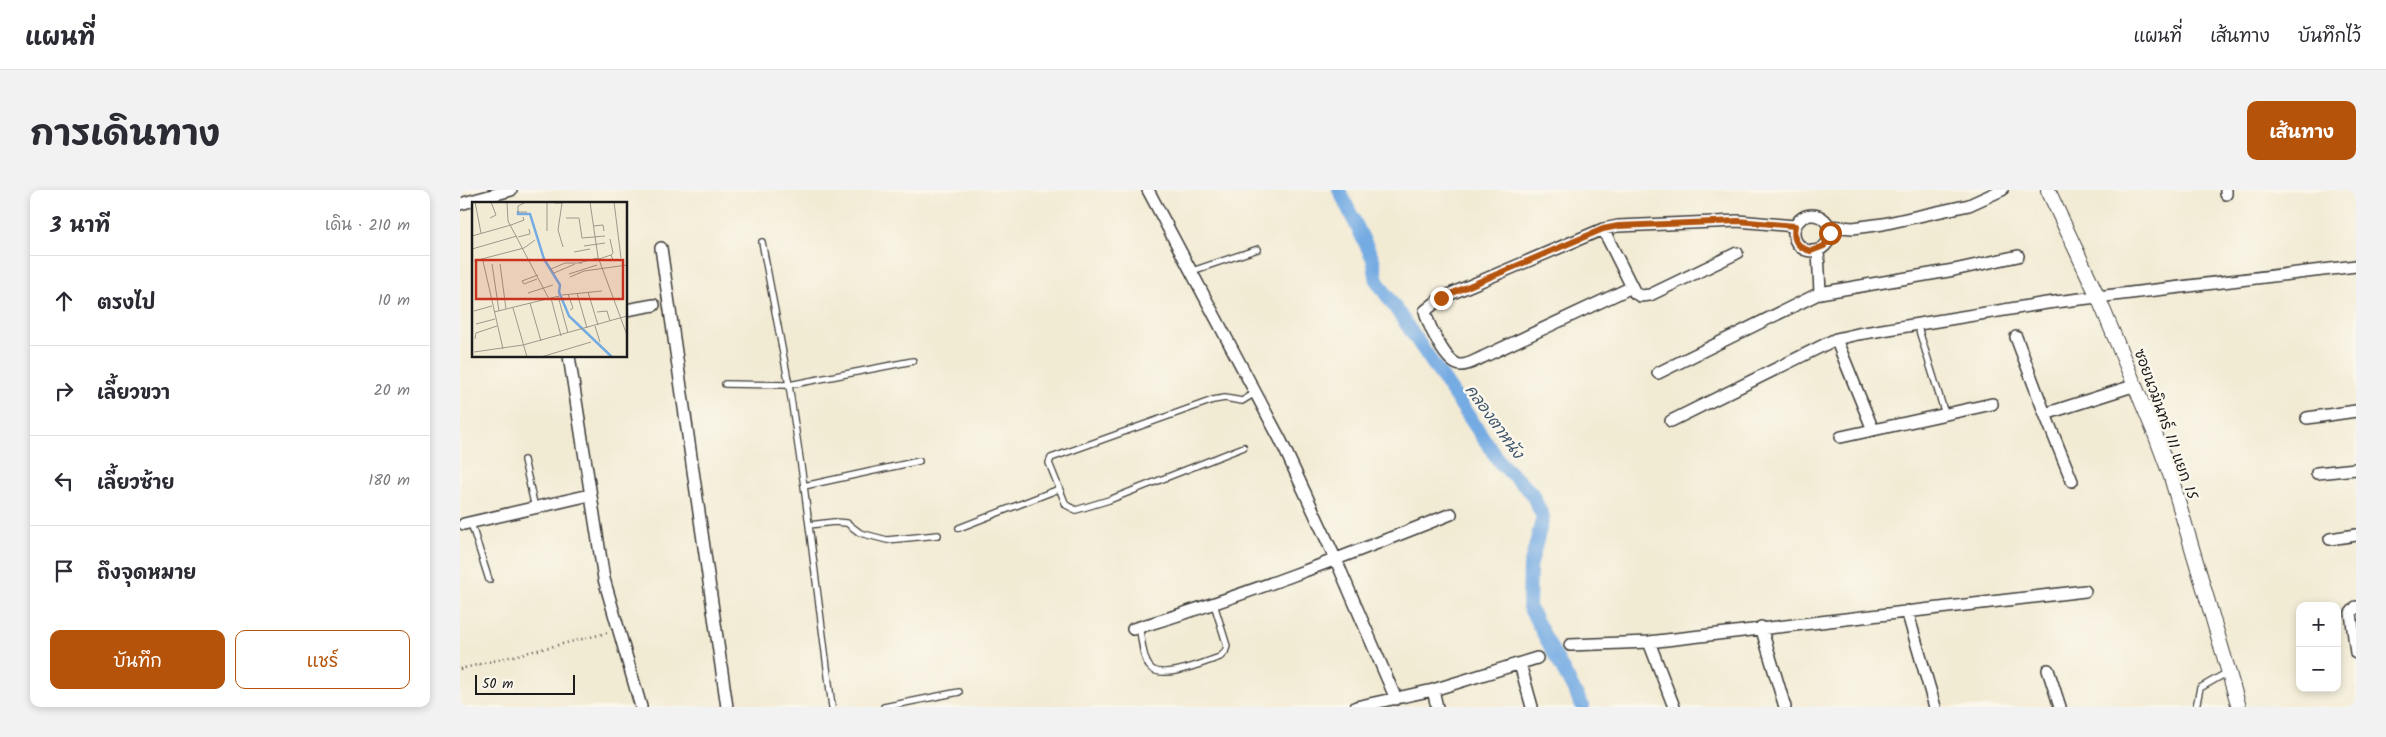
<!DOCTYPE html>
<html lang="th">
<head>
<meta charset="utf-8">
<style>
	:root { --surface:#fff; --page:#f2f2f3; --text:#2b2b33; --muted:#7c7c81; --line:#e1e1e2; --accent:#b45309 }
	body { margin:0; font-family:Kalam,"Playpen Sans Thai",sans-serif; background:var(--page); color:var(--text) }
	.controls { position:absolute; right:15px; bottom:15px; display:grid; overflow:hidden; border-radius:10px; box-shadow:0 2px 8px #0003 }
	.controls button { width:45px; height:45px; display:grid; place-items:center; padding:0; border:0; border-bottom:1px solid var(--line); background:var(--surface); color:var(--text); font:25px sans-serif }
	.scale { position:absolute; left:15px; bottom:12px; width:100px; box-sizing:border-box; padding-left:5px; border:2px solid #1c1c1c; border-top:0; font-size:14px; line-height:18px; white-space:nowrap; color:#1c1c1c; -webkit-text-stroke:4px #fbf7ec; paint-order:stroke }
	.stop { position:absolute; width:15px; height:15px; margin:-11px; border:4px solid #b45309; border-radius:50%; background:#fff }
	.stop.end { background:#b45309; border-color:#fff; box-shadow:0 1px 5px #0008 }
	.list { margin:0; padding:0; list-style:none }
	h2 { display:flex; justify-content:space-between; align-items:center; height:65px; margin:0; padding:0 20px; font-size:21px }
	h2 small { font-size:16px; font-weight:400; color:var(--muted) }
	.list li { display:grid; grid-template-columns:32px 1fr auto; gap:15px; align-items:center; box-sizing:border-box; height:90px; padding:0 20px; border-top:1px solid var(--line) }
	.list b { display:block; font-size:19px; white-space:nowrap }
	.list em { font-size:16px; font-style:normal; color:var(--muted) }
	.actions { display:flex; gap:10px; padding:15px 20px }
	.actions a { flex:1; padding:11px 0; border:1px solid var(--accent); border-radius:10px; text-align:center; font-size:18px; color:var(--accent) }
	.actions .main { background:var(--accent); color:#fff }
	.icon { flex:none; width:28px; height:28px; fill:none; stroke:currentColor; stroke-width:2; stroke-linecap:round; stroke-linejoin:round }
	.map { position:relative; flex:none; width:1896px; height:517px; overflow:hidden; border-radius:10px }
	header { display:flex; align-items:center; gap:30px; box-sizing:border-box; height:70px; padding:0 25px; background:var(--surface); border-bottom:1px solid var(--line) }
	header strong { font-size:24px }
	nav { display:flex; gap:28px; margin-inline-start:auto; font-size:18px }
	.intro { display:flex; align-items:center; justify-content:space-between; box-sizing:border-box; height:120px; padding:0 30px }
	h1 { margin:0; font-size:35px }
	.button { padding:12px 22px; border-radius:10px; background:var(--accent); color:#fff; font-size:18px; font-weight:700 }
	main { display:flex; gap:30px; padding:0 30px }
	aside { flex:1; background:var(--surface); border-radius:10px; box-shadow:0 2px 8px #0003 }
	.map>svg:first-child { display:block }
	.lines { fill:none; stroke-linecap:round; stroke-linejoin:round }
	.canal { stroke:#74abe3; stroke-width:14 }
	.service-casing { stroke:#3c3b38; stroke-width:8 }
	.minor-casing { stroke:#3c3b38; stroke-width:14 }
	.tertiary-casing { stroke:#3c3b38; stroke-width:16 }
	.path { stroke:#3c3b38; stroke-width:2.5; stroke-dasharray:1 4; stroke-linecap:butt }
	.service { stroke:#fff; stroke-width:5.5 }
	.minor { stroke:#fff; stroke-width:11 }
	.tertiary { stroke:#fff; stroke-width:14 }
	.route { stroke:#b45309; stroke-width:6 }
	.labels { text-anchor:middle; stroke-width:5; stroke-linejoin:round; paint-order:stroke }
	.street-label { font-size:15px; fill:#1c1c1c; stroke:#fbf7ec }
	.water-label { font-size:16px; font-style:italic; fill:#3f556c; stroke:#fbf7ec }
	.inset-river { fill:none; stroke:#74abe3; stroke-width:2.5 }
	.inset-road { fill:none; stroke:#9c988a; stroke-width:1 }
	.view { fill:#c8321e; fill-opacity:0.15; stroke:#c8321e; stroke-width:2.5 }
	.inset-edge { fill:none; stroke:#1c1c1c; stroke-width:2.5 }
</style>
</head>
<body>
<header>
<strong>แผนที่</strong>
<nav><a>แผนที่</a><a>เส้นทาง</a><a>บันทึกไว้</a></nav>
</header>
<div class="intro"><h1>การเดินทาง</h1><a class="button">เส้นทาง</a></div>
<main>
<aside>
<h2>3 นาที<small>เดิน · 210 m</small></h2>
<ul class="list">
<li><svg class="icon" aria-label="ahead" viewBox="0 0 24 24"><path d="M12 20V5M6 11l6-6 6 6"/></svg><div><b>ตรงไป</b></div><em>10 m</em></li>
<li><svg class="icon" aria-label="right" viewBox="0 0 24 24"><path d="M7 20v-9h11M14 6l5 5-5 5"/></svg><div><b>เลี้ยวขวา</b></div><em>20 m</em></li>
<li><svg class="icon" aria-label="left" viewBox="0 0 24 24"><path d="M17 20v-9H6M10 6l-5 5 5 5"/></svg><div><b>เลี้ยวซ้าย</b></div><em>180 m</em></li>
<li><svg class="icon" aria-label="arrive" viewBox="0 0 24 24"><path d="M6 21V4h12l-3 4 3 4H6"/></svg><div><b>ถึงจุดหมาย</b></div></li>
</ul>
<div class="actions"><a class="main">บันทึก</a><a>แชร์</a></div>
</aside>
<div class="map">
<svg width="1896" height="517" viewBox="0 0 1896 517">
	<rect width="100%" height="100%" fill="#fbf7ec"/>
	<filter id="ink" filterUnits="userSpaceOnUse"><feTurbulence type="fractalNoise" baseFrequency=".02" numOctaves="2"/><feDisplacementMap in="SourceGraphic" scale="10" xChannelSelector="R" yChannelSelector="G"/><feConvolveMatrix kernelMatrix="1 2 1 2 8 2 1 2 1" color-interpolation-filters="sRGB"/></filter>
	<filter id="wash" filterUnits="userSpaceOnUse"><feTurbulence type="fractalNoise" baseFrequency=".0096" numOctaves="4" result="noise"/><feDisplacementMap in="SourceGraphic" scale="20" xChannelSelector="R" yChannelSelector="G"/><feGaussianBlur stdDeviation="1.12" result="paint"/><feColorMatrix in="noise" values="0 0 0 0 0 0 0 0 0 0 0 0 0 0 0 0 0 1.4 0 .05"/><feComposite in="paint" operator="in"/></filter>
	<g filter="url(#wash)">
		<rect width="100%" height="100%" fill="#f2ebd4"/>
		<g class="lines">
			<path class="canal" d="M879,0L913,69L917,91L1041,274L1071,302L1083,327L1070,377L1069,417L1123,517"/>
		</g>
	</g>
	<g filter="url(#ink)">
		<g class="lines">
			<defs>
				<path id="service" d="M302,52L329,195L344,296L372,517
					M732,81L798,59
					M1457,134L1485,224
					M265,194L329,195L453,171
					M784,257L649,310L616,320L606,315L589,273L591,268L753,210L765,208L782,211L795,203
					M64,270L75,318
					M344,296L459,271
					M11,333L29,390
					M349,335L374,332L387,333L400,343L427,350L478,345
					M499,338L599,299
					M679,437C682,448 682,467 689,476C699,492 745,472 760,467L765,462L767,456L754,414
					M424,517L499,502
					M1736,517L1740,498L1768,482"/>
				<path id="minor" d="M688,0L821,251L876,370L936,509
					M1766,0V4
					M0,14L51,0
					M1334 43a18 18 0 1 1 36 0a18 18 0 1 1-36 0Z
					M1368,36L1393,38L1423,34L1509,15L1542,0
					M1143,39L1175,103L1180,106L1190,105L1277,63
					M201,58L267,517
					M1358,60L1360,103
					M1172,97L1023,167C1016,170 1009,175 1001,175C986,175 968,134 965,121L981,108L1143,39L1158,36L1278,31L1335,36
					M166,120L194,115
					M1556,147L1585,224L1676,195
					M1376,149L1413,240
					M109,166L144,389L181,517
					M1198,183L1360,103L1494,80L1558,66
					M1585,224L1612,291
					M1847,228L1896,221
					M1211,231L1376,149L1398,144L1587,113L1896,76
					M1381,247L1532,214
					M1857,283L1896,279
					M4,334L130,305
					M1870,349L1896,345
					M1896,417L1891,423L1896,463
					M1447,421L1475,517
					M1301,437L1325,517
					M673,439C781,407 886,366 991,324
					M1189,452L1214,517
					M1110,455L1189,452L1625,401
					M1060,474L1072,517
					M1588,480L1600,517
					M973,500L977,517
					M896,517L973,500L1077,468"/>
				<path id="tertiary" d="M1588,0L1638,107L1695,244L1711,287L1779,517"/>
			</defs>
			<use href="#service" class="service-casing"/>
			<use href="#minor" class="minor-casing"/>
			<use href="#tertiary" class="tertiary-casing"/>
			<path class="path" d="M0,479L147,443"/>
			<use href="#service" class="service"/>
			<use href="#minor" class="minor"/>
			<use href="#tertiary" class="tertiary"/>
		</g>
	</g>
	<g class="lines" filter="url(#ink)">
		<path class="route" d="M981,108L1143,39L1158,36L1278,31L1335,36C1332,50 1338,58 1351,61L1364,56L1370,43"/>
	</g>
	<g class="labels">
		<g class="street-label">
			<text transform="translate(1706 234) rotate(70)" y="5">ซอยนวมินทร์ 111 แยก 15</text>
		</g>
		<g class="water-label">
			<text transform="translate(1035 231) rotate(54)" y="6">คลองตาหนัง</text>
		</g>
	</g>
	<g transform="translate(12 12)">
		<rect width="155" height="155" fill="#f2ebd4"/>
		<path class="inset-river" d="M46,9V12H58L72,57L88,83L87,90L97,114L140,155"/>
		<path class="inset-road" d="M3,0L9,31M35,0L36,19L77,97M54,0L46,4V10H55M118,0L126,55L155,133M142,0L149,56M82,1H90L86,28L91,45M18,16L24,13L19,0M94,16H107L110,36L133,34M121,24L131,23L132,29M75,29V0M0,34L39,23L52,18L51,15M46,35L58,32L57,27M138,37L141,51L139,53M112,44L133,41M0,47L45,34M102,50L118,47M127,57L139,53L141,58M2,59L52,46L63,38M11,59L31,147M110,60L126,56M20,62L27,109M28,62L34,107M103,62L82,71L79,67L93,61H110L107,60M97,72L125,63M98,75L112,69L155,63M65,77L52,82L50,79L66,73M116,90L126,123M56,91L81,83M105,91L115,126M96,92L101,106L98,108M90,93L130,89M86,94L96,131M79,96L89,134M58,101L69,139M41,106L55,155M2,109L20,104M22,110L87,94M125,110L135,109L138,119M4,122L23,117M123,124L128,140M3,137L4,131L25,124M2,150L51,143L155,114M69,155L119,140"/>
		<path class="view" d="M4,58H151V97H4Z"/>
		<rect width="155" height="155" class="inset-edge"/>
	</g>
</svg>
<div class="controls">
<button>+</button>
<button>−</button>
</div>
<div class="scale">50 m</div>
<div class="stop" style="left:1370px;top:43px"></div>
<div class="stop end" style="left:981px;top:108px"></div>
</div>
</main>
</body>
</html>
